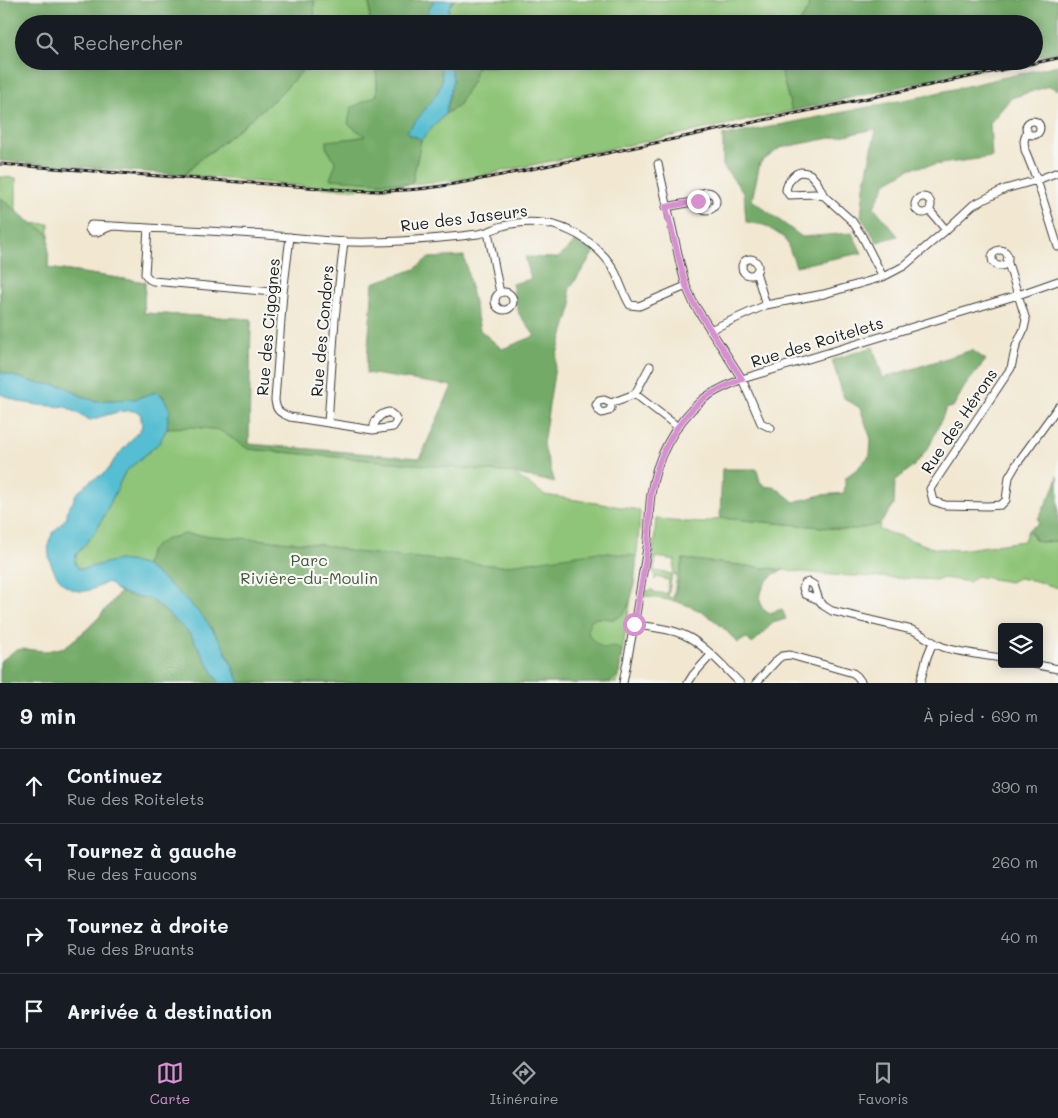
<!DOCTYPE html>
<html lang="fr">
<head>
<meta charset="utf-8">
<style>
	:root { --surface:#171b24; --page:#20242c; --text:#f1f3f6; --muted:#9ea1a6; --line:#363941; --accent:#d690ce }
	body { margin:0; font-family:Mali,sans-serif; background:var(--page); color:var(--text) }
	.controls { position:absolute; right:15px; bottom:15px; display:grid; overflow:hidden; border-radius:5px; box-shadow:0 2px 12px #0003 }
	.controls button { width:45px; height:45px; display:grid; place-items:center; padding:0; border:0; border-bottom:1px solid var(--line); background:var(--surface); color:var(--text); font:25px sans-serif }
	.stop { position:absolute; width:15px; height:15px; margin:-11px; border:4px solid #d690ce; border-radius:50%; background:#fff }
	.stop.end { background:#d690ce; border-color:#fff; box-shadow:0 1px 5px #0008 }
	.list { margin:0; padding:0; list-style:none }
	h2 { display:flex; justify-content:space-between; align-items:center; height:65px; margin:0; padding:0 20px; font-size:21px }
	h2 small { font-size:16px; font-weight:400; color:var(--muted) }
	.list li { display:grid; grid-template-columns:32px 1fr auto; gap:15px; align-items:center; box-sizing:border-box; height:75px; padding:0 20px; border-top:1px solid var(--line) }
	.list b { display:block; font-size:19px; white-space:nowrap }
	.list p { margin:0; font-size:16px; white-space:nowrap; color:var(--muted) }
	.list em { font-size:16px; font-style:normal; color:var(--muted) }
	.icon { flex:none; width:28px; height:28px; fill:none; stroke:currentColor; stroke-width:2; stroke-linecap:round; stroke-linejoin:round }
	.map { position:relative; flex:none; width:1058px; height:683px; overflow:hidden }
	.search { position:absolute; background:var(--surface); box-shadow:0 2px 12px #0003; left:15px; right:15px; top:15px; height:55px; display:flex; align-items:center; gap:12px; box-sizing:border-box; padding:0 18px; border-radius:28px; color:var(--muted); font-size:19px }
	.sheet { height:365px; background:var(--surface) }
	nav { display:flex; justify-content:space-around; align-items:center; box-sizing:border-box; height:70px; border-top:1px solid var(--line); background:var(--surface); font-size:14px; color:var(--muted) }
	nav a { display:grid; justify-items:center; gap:2px }
	nav .on { color:var(--accent) }
	.map>svg:first-child { display:block }
	.green { fill:#8fc578; stroke:#56704a }
	.forest { fill:#73aa68; stroke:#486342 }
	.water { fill:#55bed2; stroke:#386d77 }
	.lines { fill:none; stroke-linecap:round; stroke-linejoin:round }
	.minor-casing { stroke:#3c3b37; stroke-width:9 }
	.minor { stroke:#fff; stroke-width:7 }
	.rail-casing { stroke:#1c1c1c; stroke-width:3 }
	.rail { stroke:#f6f6f2; stroke-width:1; stroke-dasharray:4; stroke-linecap:butt }
	.route { stroke:#d690ce; stroke-width:6 }
	.labels { text-anchor:middle; stroke-width:4.5; stroke-linejoin:round; paint-order:stroke }
	.street-label { font-size:16px; fill:#1c1c1c; stroke:#f6f6f2 }
	.park-label { font-size:16px; fill:#44573c; stroke:#f6f6f2 }
</style>
</head>
<body>
<div class="map">
<svg width="1058" height="683" viewBox="0 0 1058 683">
	<rect width="100%" height="100%" fill="#f6f6f2"/>
	<filter id="ink" filterUnits="userSpaceOnUse"><feTurbulence type="fractalNoise" baseFrequency=".02" numOctaves="2"/><feDisplacementMap in="SourceGraphic" scale="10" xChannelSelector="R" yChannelSelector="G"/><feConvolveMatrix kernelMatrix="1 2 1 2 8 2 1 2 1" color-interpolation-filters="sRGB"/></filter>
	<filter id="wash" filterUnits="userSpaceOnUse"><feTurbulence type="fractalNoise" baseFrequency=".0096" numOctaves="4" result="noise"/><feDisplacementMap in="SourceGraphic" scale="20" xChannelSelector="R" yChannelSelector="G"/><feGaussianBlur stdDeviation="1.12" result="paint"/><feColorMatrix in="noise" values="0 0 0 0 0 0 0 0 0 0 0 0 0 0 0 0 0 1.4 0 .05"/><feComposite in="paint" operator="in"/></filter>
	<g filter="url(#wash)">
		<rect width="100%" height="100%" fill="#f2e8d2"/>
		<path class="green" d="M314,0H368L370,8L369,24H315Z
			M454,0H807L809,7L799,24H486L473,23L472,24H448L449,7Z
			M311,61H374L377,77V96L365,136L326,147L336,163L331,179L412,184L421,140L445,114L458,106L473,80L477,66H507L519,61H778L792,111L465,179L412,184L383,188L350,189L311,187L184,175L204,156L212,151L276,98Z
			M0,177L16,178V223L49,224L48,268L145,282L144,313L251,319L248,449L513,473L545,495L640,510C638,568 626,625 617,683H240L222,644L118,560C111,562 86,571 80,569C77,568 76,565 75,562L76,555L95,532L103,518L125,472L159,443L167,428L168,415L0,372Z
			M656,518L671,521L704,523L720,518L821,527L844,530L863,528L880,524L879,530L900,536L933,548L959,550L1024,541L1028,530C1037,545 1042,542 1058,541V588L1032,580L1018,578L1010,582L976,576L970,582L943,578L939,580L833,575L784,570L683,559L674,601L645,596L646,591L653,590V592L667,594L669,580L655,577V580V571L672,574L668,597L673,598L677,575L673,574L675,560L656,557L654,571L652,573L649,572L654,545Z"/>
		<path class="forest" d="M0,0H314L315,24H24V61L311,62L276,98L212,151L204,156L184,175L0,161Z
			M368,0H434L427,14L424,24H369L370,8Z
			M807,0H1058V52L1034,58V24H799L809,7Z
			M374,61H438C441,68 443,77 441,84C439,95 415,122 407,132C412,138 417,135 421,140L412,184L330,179L336,163L326,147L327,141L355,138L365,136L348,124L351,108L377,95V77Z
			M450,61H519L507,66H477L473,80L458,106L445,114L453,81Z
			M778,61H1018L792,111Z
			M1058,65V90L1049,86L1011,98L990,123L992,157L911,168L886,183L874,207L898,236L877,242L861,217L864,187L876,129L780,148L760,163L752,200L802,237L852,233L862,253L796,266L785,238L764,225L746,222L744,193L723,166V134L730,135L923,96Z
			M0,197L26,219L49,234L48,268L145,282L144,313L251,319L249,444L420,458L452,386L366,373L373,283L415,269L428,258L464,256L480,330L502,349L535,336L519,314L512,284L531,279L525,257L558,258L578,239L594,252L569,290L572,305L557,354L543,444L555,483L513,473L248,449L219,430L193,427L167,428C168,419 169,404 163,396C162,395 157,393 156,392L135,399L95,401L81,396L64,386L36,383L0,372Z
			M873,347L883,378L972,350L986,360L965,386L953,407L946,409L930,445L916,464L895,481L894,505L880,524L863,528L844,530L821,527L720,518L722,469H757L760,482L767,487L774,486L794,502L821,495L844,493L846,477L857,469L870,455L871,439L860,408L844,398L832,360Z
			M1058,476V541L1041,542L1035,540L1029,529L1039,524L1038,519L1055,486Z
			M185,534L319,544L355,552L502,566L598,552L637,556C635,573 635,610 617,618C609,622 604,614 591,620C590,623 589,625 588,629C588,638 597,645 605,648C613,645 616,646 622,651L619,674L611,681L602,683H240C234,670 229,656 222,644C203,612 175,588 146,566C148,543 165,539 185,534Z
			M683,559L784,570C780,572 776,572 773,575C761,583 754,607 769,613L782,609L786,619L773,623L752,644L746,638L738,643C716,620 705,610 674,601Z
			M120,592L128,595L151,599L165,611L191,635L219,683H0V662L14,651L21,649L47,651L65,647L86,630L99,617Z"/>
		<path class="water" d="M434,0H454L449,7L448,24H424L427,14Z
			M438,61H450L453,81L445,114L421,140C417,135 412,138 407,132C414,122 439,95 441,84C443,77 441,68 438,61Z
			M0,372L36,383L64,386L81,396L95,401L135,399L156,392C158,393 161,394 162,396C164,398 170,409 170,412L168,415L167,428L159,443L125,472L103,518L95,532L76,555L75,562L78,568L82,569L118,560L129,561L146,566L175,589L204,618L222,644L240,683H219L191,635L165,611L151,599L128,595L116,590L108,582C98,587 86,594 75,590C56,585 44,556 50,539C53,530 62,524 67,517V510L73,502L75,495L90,481L102,475L109,469L114,460L138,432L141,429L142,424L140,413C128,406 102,417 90,420L66,407L39,405L20,402L0,394Z"/>
	</g>
	<g filter="url(#ink)">
		<g class="lines">
			<defs>
				<path id="minor" d="M1026 128a7 7 0 1 1 14 0a7 7 0 1 1-14 0Z
					M1027,130L1024,141L1025,150L1037,180L1058,247
					M658,164L680,263L686,286L694,304L742,379L761,423L771,428
					M698 201a9 9 0 1 1 18 0a9 9 0 1 1-18 0Z
					M824,196L815,194L789,195L786,190C787,183 793,173 801,172C804,172 807,173 810,174L817,182L824,196L852,221L862,236L883,277
					M915 205a8 8 0 1 1 16 0a8 8 0 1 1-16 0Z
					M666,207L698,201
					M930,211L946,230
					M112,226L97,232H91L89,229L91,225L112,226C163,229 215,231 267,235C294,237 322,241 350,242C392,243 436,239 478,234C487,233 495,228 503,226C524,220 550,221 570,231C588,239 608,256 616,274C621,285 624,295 630,305L639,306L686,286
					M148,228L145,274L149,279L153,281L283,293
					M488,232L500,293
					M290,237L283,293L275,400C276,411 280,413 290,417L373,430L393,427L397,421L394,416L389,412C379,414 374,421 373,430
					M992 258a8 8 0 1 1 16 0a8 8 0 1 1-16 0Z
					M742 267a8 8 0 1 1 16 0a8 8 0 1 1-16 0Z
					M1007,260L1026,320L1024,329L1016,346L1011,368L930,489L933,501L945,505L988,506L1001,505L1006,500L1009,477L1016,465L1058,407
					M756,272L766,305
					M495 301a9 9 0 1 1 18 0a9 9 0 1 1-18 0Z
					M710,330L766,305L824,294L883,277L904,266L946,230L973,205L1005,189L1037,180L1058,172
					M635,394L678,427
					M611,403V408L609,411L602,413L598,410L596,405L599,401L604,400L611,403L635,394L650,366
					M328,423L335,319L344,241
					M819,600L814,585L809,582L805,583L803,588L805,594L819,600L824,606L832,611L912,630C923,634 932,643 943,647C961,653 983,655 1002,658
					M635,625C651,627 669,628 684,635C703,643 725,668 740,683
					M1033,664L1058,669
					M623,683C632,638 640,593 647,548C650,531 648,513 651,495C655,460 674,424 702,400C713,391 728,385 742,379L1018,295L1058,281
					M688,683L693,675L711,655
					M756,683L778,659L782,656L790,655L853,673L857,676L862,683
					M920,683L927,657L933,642"/>
			</defs>
			<use href="#minor" class="minor-casing"/>
			<use href="#minor" class="minor"/>
			<defs>
				<path id="rail" d="M0,164L333,189C361,191 390,192 418,189C451,186 484,178 517,172L1058,58"/>
			</defs>
			<use href="#rail" class="rail-casing"/>
			<use href="#rail" class="rail"/>
		</g>
	</g>
	<g class="lines" filter="url(#ink)">
		<path class="route" d="M634,624C639,597 645,569 648,542C650,524 648,506 652,488C658,455 676,422 702,400C713,391 728,385 742,379L694,304L686,286L680,263L666,207L698,201"/>
	</g>
	<g class="labels">
		<g class="street-label">
			<text transform="translate(464 218) rotate(-7)" y="6">Rue des Jaseurs</text>
			<text transform="translate(268 327) rotate(-85)" y="6">Rue des Cigognes</text>
			<text transform="translate(322 331) rotate(-85)" y="6">Rue des Condors</text>
			<text transform="translate(817 342) rotate(-17)" y="6">Rue des Roitelets</text>
			<text transform="translate(959 421) rotate(-56)" y="6">Rue des Hérons</text>
		</g>
		<g class="park-label">
			<text x="309" y="566">Parc<tspan x="309" dy="18">Rivière-du-Moulin</tspan></text>
		</g>
	</g>
</svg>
<div class="controls">
<button><svg class="icon" aria-label="layers" viewBox="0 0 24 24"><path d="M12 4l9 5-9 5-9-5zM3 14l9 5 9-5"/></svg></button>
</div>
<div class="stop" style="left:634px;top:624px"></div>
<div class="stop end" style="left:698px;top:201px"></div>
<div class="search"><svg class="icon" aria-label="search" viewBox="0 0 24 24"><circle cx="10" cy="10" r="6"/><path d="M15 15l6 6"/></svg>Rechercher</div>
</div>
<section class="sheet">
<h2>9 min<small>À pied · 690 m</small></h2>
<ul class="list">
<li><svg class="icon" aria-label="ahead" viewBox="0 0 24 24"><path d="M12 20V5M6 11l6-6 6 6"/></svg><div><b>Continuez</b><p>Rue des Roitelets</p></div><em>390 m</em></li>
<li><svg class="icon" aria-label="left" viewBox="0 0 24 24"><path d="M17 20v-9H6M10 6l-5 5 5 5"/></svg><div><b>Tournez à gauche</b><p>Rue des Faucons</p></div><em>260 m</em></li>
<li><svg class="icon" aria-label="right" viewBox="0 0 24 24"><path d="M7 20v-9h11M14 6l5 5-5 5"/></svg><div><b>Tournez à droite</b><p>Rue des Bruants</p></div><em>40 m</em></li>
<li><svg class="icon" aria-label="arrive" viewBox="0 0 24 24"><path d="M6 21V4h12l-3 4 3 4H6"/></svg><div><b>Arrivée à destination</b></div></li>
</ul>
</section>
<nav>
<a class="on"><svg class="icon" aria-label="map" viewBox="0 0 24 24"><path d="M3 6l6-2 6 2 6-2v14l-6 2-6-2-6 2zM9 4v14M15 6v14"/></svg>Carte</a>
<a><svg class="icon" aria-label="directions" viewBox="0 0 24 24"><path d="M12 3l9 9-9 9-9-9zM9 14v-3h6M13 9l2 2-2 2"/></svg>Itinéraire</a>
<a><svg class="icon" aria-label="saved" viewBox="0 0 24 24"><path d="M7 4h10v16l-5-4-5 4z"/></svg>Favoris</a>
</nav>
</body>
</html>
